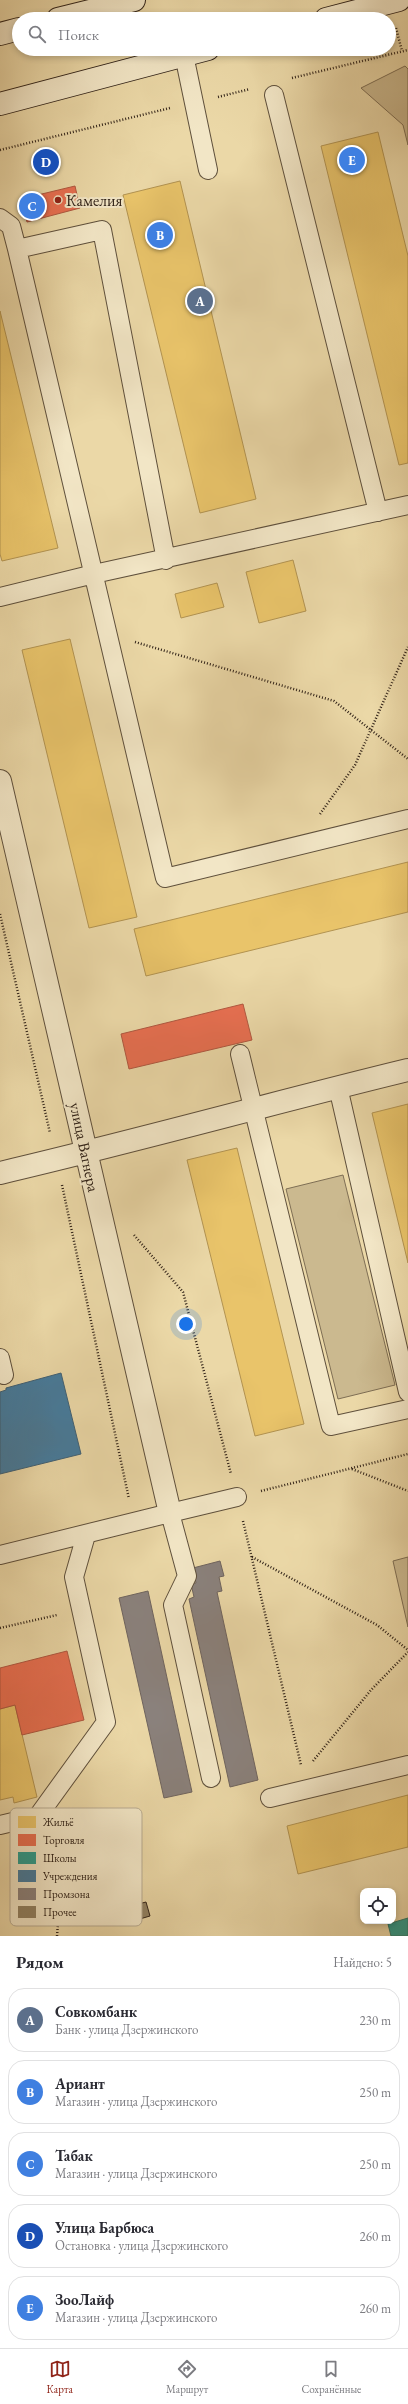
<!DOCTYPE html>
<html lang="ru">
<head>
<meta charset="utf-8">
<style>
	:root { --surface:#fff; --page:#f2f2f3; --text:#2b2b33; --muted:#7c7c81; --line:#e1e1e2; --accent:#8f2418 }
	body { margin:0; font-family:"EB Garamond",serif; background:var(--page); color:var(--text) }
	.controls { position:absolute; right:12px; bottom:12px; display:grid; overflow:hidden; border-radius:8px; box-shadow:0 2px 6px #0003 }
	.controls button { width:36px; height:36px; display:grid; place-items:center; padding:0; border:0; border-bottom:1px solid var(--line); background:var(--surface); color:var(--text); font:20px sans-serif }
	.you { position:absolute; left:186px; top:1324px; width:14px; height:14px; margin:-10px; border:3px solid #fff; border-radius:50%; background:#1a73e8; box-shadow:0 0 0 6px #1a73e833 }
	.badge { display:grid; place-items:center; width:26px; height:26px; border-radius:50%; background:var(--accent); color:#fff; font-size:13px; font-weight:700 }
	.pin { position:absolute; translate:-50% -50%; border:2px solid #fff; box-shadow:0 1px 4px #0006 }
	.list { margin:0; padding:0; list-style:none }
	h2 { display:flex; justify-content:space-between; align-items:center; height:52px; margin:0; padding:0 16px; font-size:17px }
	h2 small { font-size:13px; font-weight:400; color:var(--muted) }
	.list li { display:grid; grid-template-columns:26px 1fr auto; gap:12px; align-items:center; box-sizing:border-box; height:64px; margin:0 8px 8px; padding:0 8px; border:1px solid var(--line); border-radius:16px }
	.list b { display:block; font-size:15px; white-space:nowrap }
	.list p { margin:0; font-size:13px; white-space:nowrap; color:var(--muted) }
	.list em { font-size:13px; font-style:normal; color:var(--muted) }
	.icon { flex:none; width:22px; height:22px; fill:none; stroke:currentColor; stroke-width:2; stroke-linecap:round; stroke-linejoin:round }
	.map { position:relative; flex:none; width:408px; height:1936px; overflow:hidden }
	.search { position:absolute; background:var(--surface); box-shadow:0 2px 6px #0003; left:12px; right:12px; top:12px; height:44px; display:flex; align-items:center; gap:10px; box-sizing:border-box; padding:0 14px; border-radius:22px; color:var(--muted); font-size:15px }
	.sheet { height:412px; background:var(--surface) }
	nav { display:flex; justify-content:space-around; align-items:center; box-sizing:border-box; height:56px; border-top:1px solid var(--line); background:var(--surface); font-size:11px; color:var(--muted) }
	nav a { display:grid; justify-items:center; gap:2px }
	nav .on { color:var(--accent) }
	.map>svg:first-child { display:block }
	.green { fill:#cbb98f; stroke:#7e6e54 }
	.homes { fill:#e9c46a; stroke:#b29351 }
	.shops { fill:#e76f51; stroke:#b05840 }
	.schools { fill:#2a9d8f; stroke:#2c786b }
	.public { fill:#457b9d; stroke:#3f6075 }
	.industry { fill:#8a817c; stroke:#6f645e }
	.building { fill:#918162; stroke:#302218 }
	.lines { fill:none; stroke-linecap:round; stroke-linejoin:round }
	.service-casing { stroke:#5f503c; stroke-width:20 }
	.minor-casing { stroke:#5f503c; stroke-width:24 }
	.secondary-casing { stroke:#302218; stroke-width:24 }
	.path { stroke:#302218; stroke-width:2.5; stroke-dasharray:1 2; stroke-linecap:butt }
	.service { stroke:#f2e6c6; stroke-width:18 }
	.minor { stroke:#f2e6c6; stroke-width:22 }
	.secondary { stroke:#f2e6c6; stroke-width:22 }
	.poi-dot { fill:#8f2418; stroke:#f2e6c6; stroke-width:1.5 }
	.labels { text-anchor:middle; stroke-width:4; stroke-linejoin:round; paint-order:stroke }
	.poi-label { font-size:16px; fill:#302218; stroke:#f2e6c6; text-anchor:start }
	.street-label { font-size:16px; fill:#302218; stroke:#f2e6c6 }
	.key { fill:#f2e6c6; stroke:#b8ab92; stroke-width:1 }
	.key-label { font-size:11px; fill:#302218 }
</style>
</head>
<body>
<div class="map">
<svg width="408" height="1936" viewBox="0 0 408 1936">
	<rect width="100%" height="100%" fill="#ebd8a7"/>
	<filter id="stains"><feTurbulence type="fractalNoise" baseFrequency=".005" numOctaves="4"/><feColorMatrix values="0 0 0 0 .2 0 0 0 0 .09 0 0 0 0 .02 0 0 0 .5 -.17"/></filter>
	<radialGradient id="worn" r=".72"><stop offset=".6" stop-color="#630" stop-opacity="0"/><stop offset="1" stop-color="#630" stop-opacity=".3"/></radialGradient>
	<path class="green" d="M405,66L408,69V145L403,125L361,88Z
		M343,1175L395,1385L338,1399L286,1189Z
		M408,1557V1627L393,1561Z"/>
	<path class="homes" d="M378,132L408,256V463L399,465L321,146Z
		M54,155L56,165L34,170L32,159Z
		M180,181L256,499L200,513L123,195Z
		M0,311L58,548L2,561L0,554Z
		M293,560L306,611L259,623L246,572Z
		M217,583L224,607L181,618L175,594Z
		M70,639L137,917L89,928L22,650Z
		M408,862V912L146,976L134,929Z
		M408,1104V1263L372,1113Z
		M237,1148L304,1424L255,1436L187,1160Z
		M15,1705L37,1797L14,1803L13,1797L0,1800V1709Z
		M408,1795V1847L298,1874L287,1826Z"/>
	<path class="shops" d="M75,186L80,208L27,222L21,199Z
		M243,1004L252,1040L129,1069L121,1034Z
		M67,1651L84,1720L22,1735L15,1705L0,1709V1668Z"/>
	<path class="schools" d="M408,1918V1936H391L388,1924Z"/>
	<path class="public" d="M61,1373L81,1454L0,1474V1392L6,1390V1388Z"/>
	<path class="industry" d="M220,1561L224,1576L219,1577L222,1591L217,1592L258,1780L230,1787L189,1599L194,1597L191,1584L196,1583L193,1568Z
		M148,1591L192,1792L164,1798L119,1598Z"/>
	<path class="building" d="M146,1902L150,1916L126,1923L123,1908Z"/>
	<g class="lines">
		<defs>
			<path id="service" d="M184,55L208,170
				M274,95L378,512
				M0,218L11,226L17,249
				M166,560L102,230L17,249L165,878L408,819
				M0,597L94,574L408,505
				M240,1054L331,1426L408,1409
				M338,1087L408,1392
				M0,1358L4,1375
				M170,1513L237,1497
				M0,1555L170,1513L187,1576L173,1605L211,1778
				M270,1798L408,1765
				M0,1825L38,1816L106,1722L74,1577L86,1535"/>
			<path id="minor" d="M0,781L170,1513
				M0,1173C137,1141 272,1103 408,1070"/>
			<path id="secondary" d="M58,19L134,0
				M326,19L399,0
				M0,34L19,29
				M0,104L208,49"/>
		</defs>
		<use href="#service" class="service-casing"/>
		<use href="#minor" class="minor-casing"/>
		<use href="#secondary" class="secondary-casing"/>
		<path class="path" d="M396,28L402,51
			M292,78L408,50
			M218,97L250,89
			M0,150L170,108
			M135,642L334,701L408,759
			M320,814L355,765L408,647
			M0,914L50,1133
			M62,1185L129,1499
			M134,1235L183,1292L231,1474
			M352,1469L408,1491
			M261,1491L408,1454
			M243,1521L301,1765
			M252,1557L377,1625L408,1650
			M0,1628L57,1615
			M313,1761L371,1690L408,1652
			M57,1936L66,1821"/>
		<use href="#service" class="service"/>
		<use href="#minor" class="minor"/>
		<use href="#secondary" class="secondary"/>
	</g>
	<circle class="poi-dot" cx="58" cy="200" r="4"/>
	<g class="labels">
		<g class="poi-label">
			<text x="66" y="206">Камелия</text>
		</g>
		<g class="street-label">
			<text transform="translate(85 1147) rotate(78)" y="6">улица Вагнера</text>
		</g>
	</g>
	<rect x="10" y="1808" width="132" height="118" rx="6" class="key"/>
	<rect x="18" y="1816" width="18" height="12" fill="#e9c46a"/>
	<rect x="18" y="1834" width="18" height="12" fill="#e76f51"/>
	<rect x="18" y="1852" width="18" height="12" fill="#2a9d8f"/>
	<rect x="18" y="1870" width="18" height="12" fill="#457b9d"/>
	<rect x="18" y="1888" width="18" height="12" fill="#8a817c"/>
	<rect x="18" y="1906" width="18" height="12" fill="#918162"/>
	<g class="key-label">
		<text x="43" y="1826">Жильё</text>
		<text x="43" y="1844">Торговля</text>
		<text x="43" y="1862">Школы</text>
		<text x="43" y="1880">Учреждения</text>
		<text x="43" y="1898">Промзона</text>
		<text x="43" y="1916">Прочее</text>
	</g>
	<rect width="100%" height="100%" filter="url(#stains)"/>
	<rect width="100%" height="100%" fill="url(#worn)"/>
</svg>
<div class="controls">
<button><svg class="icon" aria-label="locate" viewBox="0 0 24 24"><circle cx="12" cy="12" r="6"/><path d="M12 2v4M12 18v4M2 12h4M18 12h4"/></svg></button>
</div>
<div class="you"></div>
<div class="pin badge" style="left:200px;top:301px;background:#5c6f8a">A</div>
<div class="pin badge" style="left:160px;top:235px;background:#3f7fe0">B</div>
<div class="pin badge" style="left:32px;top:206px;background:#3f7fe0">C</div>
<div class="pin badge" style="left:46px;top:162px;background:#1a4fb4">D</div>
<div class="pin badge" style="left:352px;top:160px;background:#3f7fe0">E</div>
<div class="search"><svg class="icon" aria-label="search" viewBox="0 0 24 24"><circle cx="10" cy="10" r="6"/><path d="M15 15l6 6"/></svg>Поиск</div>
</div>
<section class="sheet">
<h2>Рядом<small>Найдено: 5</small></h2>
<ul class="list">
<li><span class="badge" style="background:#5c6f8a">A</span><div><b>Совкомбанк</b><p>Банк · улица Дзержинского</p></div><em>230 m</em></li>
<li><span class="badge" style="background:#3f7fe0">B</span><div><b>Ариант</b><p>Магазин · улица Дзержинского</p></div><em>250 m</em></li>
<li><span class="badge" style="background:#3f7fe0">C</span><div><b>Табак</b><p>Магазин · улица Дзержинского</p></div><em>250 m</em></li>
<li><span class="badge" style="background:#1a4fb4">D</span><div><b>Улица Барбюса</b><p>Остановка · улица Дзержинского</p></div><em>260 m</em></li>
<li><span class="badge" style="background:#3f7fe0">E</span><div><b>ЗооЛайф</b><p>Магазин · улица Дзержинского</p></div><em>260 m</em></li>
</ul>
</section>
<nav>
<a class="on"><svg class="icon" aria-label="map" viewBox="0 0 24 24"><path d="M3 6l6-2 6 2 6-2v14l-6 2-6-2-6 2zM9 4v14M15 6v14"/></svg>Карта</a>
<a><svg class="icon" aria-label="directions" viewBox="0 0 24 24"><path d="M12 3l9 9-9 9-9-9zM9 14v-3h6M13 9l2 2-2 2"/></svg>Маршрут</a>
<a><svg class="icon" aria-label="saved" viewBox="0 0 24 24"><path d="M7 4h10v16l-5-4-5 4z"/></svg>Сохранённые</a>
</nav>
</body>
</html>
